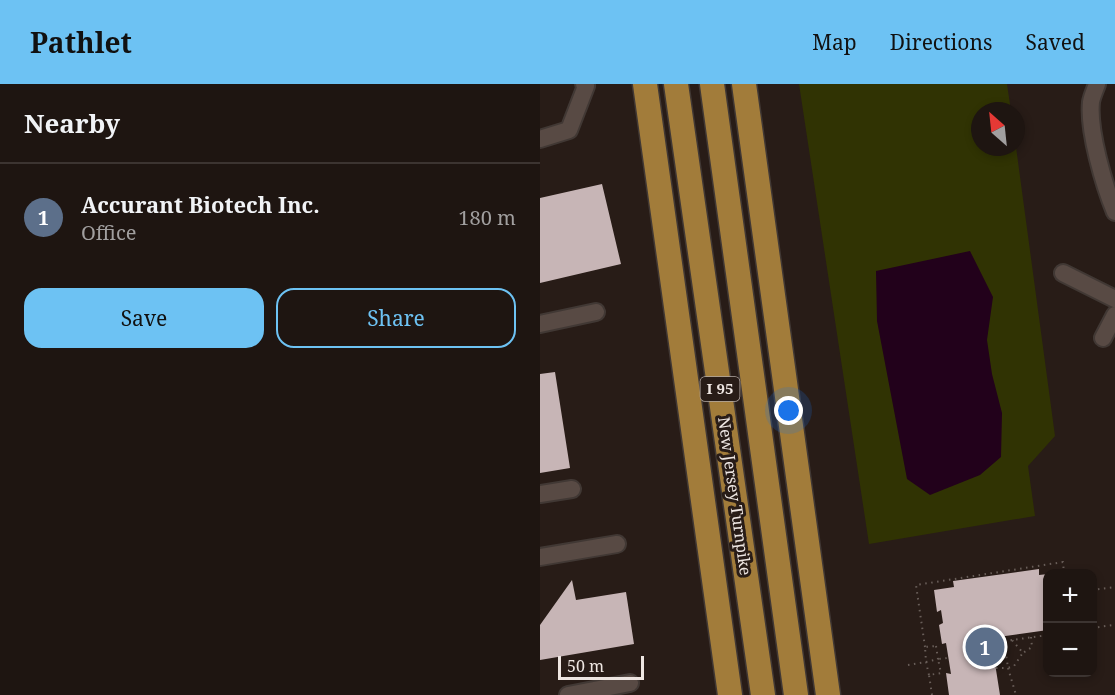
<!DOCTYPE html>
<html lang="en">
<head>
<meta charset="utf-8">
<style>
	:root { --surface:#1e1511; --page:#261e1a; --text:#f1f3f6; --muted:#a19f9f; --line:#3c3431; --accent:#6dc2f3 }
	body { margin:0; font-family:"Noto Serif",serif; background:var(--page); color:var(--text) }
	.controls { position:absolute; right:18px; bottom:18px; display:grid; overflow:hidden; border-radius:12px; box-shadow:0 3px 9px #0003 }
	.controls button { width:54px; height:54px; display:grid; place-items:center; padding:0; border:0; border-bottom:2px solid var(--line); background:var(--surface); color:var(--text); font:30px sans-serif }
	.compass { position:absolute; left:431px; top:18px; width:54px; height:54px; border-radius:50%; background:var(--surface); box-shadow:0 3px 9px #0003; rotate:333deg }
	.scale { position:absolute; left:18px; bottom:15px; width:86px; box-sizing:border-box; padding-left:6px; border:3px solid #eee6e2; border-top:0; font-size:16px; line-height:21px; white-space:nowrap; color:#eee6e2; -webkit-text-stroke:4px #281c17; paint-order:stroke }
	.you { position:absolute; left:249px; top:327px; width:21px; height:21px; margin:-15px; border:4px solid #fff; border-radius:50%; background:#1a73e8; box-shadow:0 0 0 9px #1a73e833 }
	.badge { display:grid; place-items:center; width:39px; height:39px; border-radius:50%; background:var(--accent); color:#fff; font-size:20px; font-weight:700 }
	.pin { position:absolute; translate:-50% -50%; border:3px solid #fff; box-shadow:0 2px 6px #0006 }
	.list { margin:0; padding:0; list-style:none }
	h2 { display:flex; justify-content:space-between; align-items:center; height:78px; margin:0; padding:0 24px; font-size:26px }
	h2 small { font-size:20px; font-weight:400; color:var(--muted) }
	.list li { display:grid; grid-template-columns:39px 1fr auto; gap:18px; align-items:center; box-sizing:border-box; height:108px; padding:0 24px; border-top:2px solid var(--line) }
	.list b { display:block; font-size:22px; white-space:nowrap }
	.list p { margin:0; font-size:20px; white-space:nowrap; color:var(--muted) }
	.list em { font-size:20px; font-style:normal; color:var(--muted) }
	.actions { display:flex; gap:12px; padding:18px 24px }
	.actions a { flex:1; padding:14px 0; border:2px solid var(--accent); border-radius:18px; text-align:center; font-size:21px; color:var(--accent) }
	.actions .main { background:var(--accent); color:#111 }
	.map { position:relative; flex:none; width:575px; height:611px; overflow:hidden }
	header { display:flex; align-items:center; gap:36px; box-sizing:border-box; height:84px; padding:0 30px; background:var(--accent); color:#111 }
	header strong { font-size:28px }
	nav { display:flex; gap:33px; margin-inline-start:auto; font-size:21px }
	main { display:flex }
	aside { flex:1; background:var(--surface) }
	.map>svg:first-child { display:block }
	.green { fill:#303303 }
	.water { fill:#22011b }
	.building { fill:#c7b5b6 }
	.lines { fill:none; stroke-linecap:round; stroke-linejoin:round }
	.minor-casing { stroke:#413834; stroke-width:20 }
	.highway-casing { stroke:#413834; stroke-width:27 }
	.path { stroke:#695e59; stroke-width:2; stroke-dasharray:1.5 4.5; stroke-linecap:butt }
	.minor { stroke:#584a44; stroke-width:16 }
	.highway { stroke:#a27c3a; stroke-width:24 }
	.labels { text-anchor:middle; stroke-width:6; stroke-linejoin:round; paint-order:stroke }
	.shield { fill:#281c17; stroke:#b3a9a5; stroke-width:1.5 }
	.shield-label { font-size:15px; font-weight:bold; fill:#eee6e2 }
	.street-label { font-size:16px; fill:#eee6e2; stroke:#281c17 }
</style>
</head>
<body>
<header>
<strong>Pathlet</strong>
<nav><a>Map</a><a>Directions</a><a>Saved</a></nav>
</header>
<main>
<aside>
<h2>Nearby<small></small></h2>
<ul class="list">
<li><span class="badge" style="background:#5c6f8a">1</span><div><b>Accurant Biotech Inc.</b><p>Office</p></div><em>180 m</em></li>
</ul>
<div class="actions"><a class="main">Save</a><a>Share</a></div>
</aside>
<div class="map">
<svg width="575" height="611" viewBox="0 0 575 611">
	<rect width="100%" height="100%" fill="#281c17"/>
	<path class="green" d="M259,0H467L471,27H440V63H476L515,352L488,382L495,432L329,460Z"/>
	<path class="water" d="M430,167L453,213L447,256L452,290L462,329L461,373L440,391L390,411L367,395L337,237L336,187Z"/>
	<path class="building" d="M62,100L81,180L0,199V114Z
		M15,288L30,384L0,389V290Z
		M499,485V491L508,490V546L451,554L460,611H409L406,589L411,590L406,559L402,560L399,541L403,539L401,526L397,528L394,506L414,503L413,497Z
		M32,496L36,516L86,508L94,560L0,576V541Z"/>
	<g class="lines">
		<defs>
			<path id="minor" d="M557,0C555,6 552,12 551,18C548,47 564,101 575,128
				M0,55L29,46L46,2L44,0
				M523,189L575,215
				M0,240L56,228
				M563,254L575,231
				M0,410L32,405
				M0,473L77,460
				M28,611L90,599"/>
			<path id="highway" d="M105,0L190,611
				M136,0L223,611
				M172,0L256,611
				M204,0L288,611"/>
		</defs>
		<use href="#minor" class="minor-casing"/>
		<use href="#highway" class="highway-casing"/>
		<path class="path" d="M552,506L575,503
			M552,544L573,541L575,543
			M491,553L492,563L483,569L472,556L508,551
			M451,555L463,554L464,557
			M472,556L464,557L468,584L474,582L482,570
			M396,562L398,575L386,578L385,563Z
			M385,563L376,501L523,478L524,490
			M368,581L386,578L389,591
			M456,584H468L476,611
			M392,611L389,591L401,589L398,575L408,574"/>
		<use href="#minor" class="minor"/>
		<use href="#highway" class="highway"/>
	</g>
	<g class="labels">
		<rect class="shield" x="160.5" y="293" width="39" height="24" rx="4.5"/>
		<g class="shield-label">
			<text x="180" y="310">I 95</text>
		</g>
		<g class="street-label">
			<text transform="translate(195 412) rotate(82)" y="6">New Jersey Turnpike</text>
		</g>
	</g>
</svg>
<div class="controls">
<button>+</button>
<button>−</button>
</div>
<svg class="compass" viewBox="-18 -18 36 36"><path d="M0-13l5 13h-10z" fill="#e53935"/><path d="M0 13l5-13h-10z" fill="#a19f9f"/></svg>
<div class="scale">50 m</div>
<div class="you"></div>
<div class="pin badge" style="left:445px;top:563px;background:#5c6f8a">1</div>
</div>
</main>
</body>
</html>
